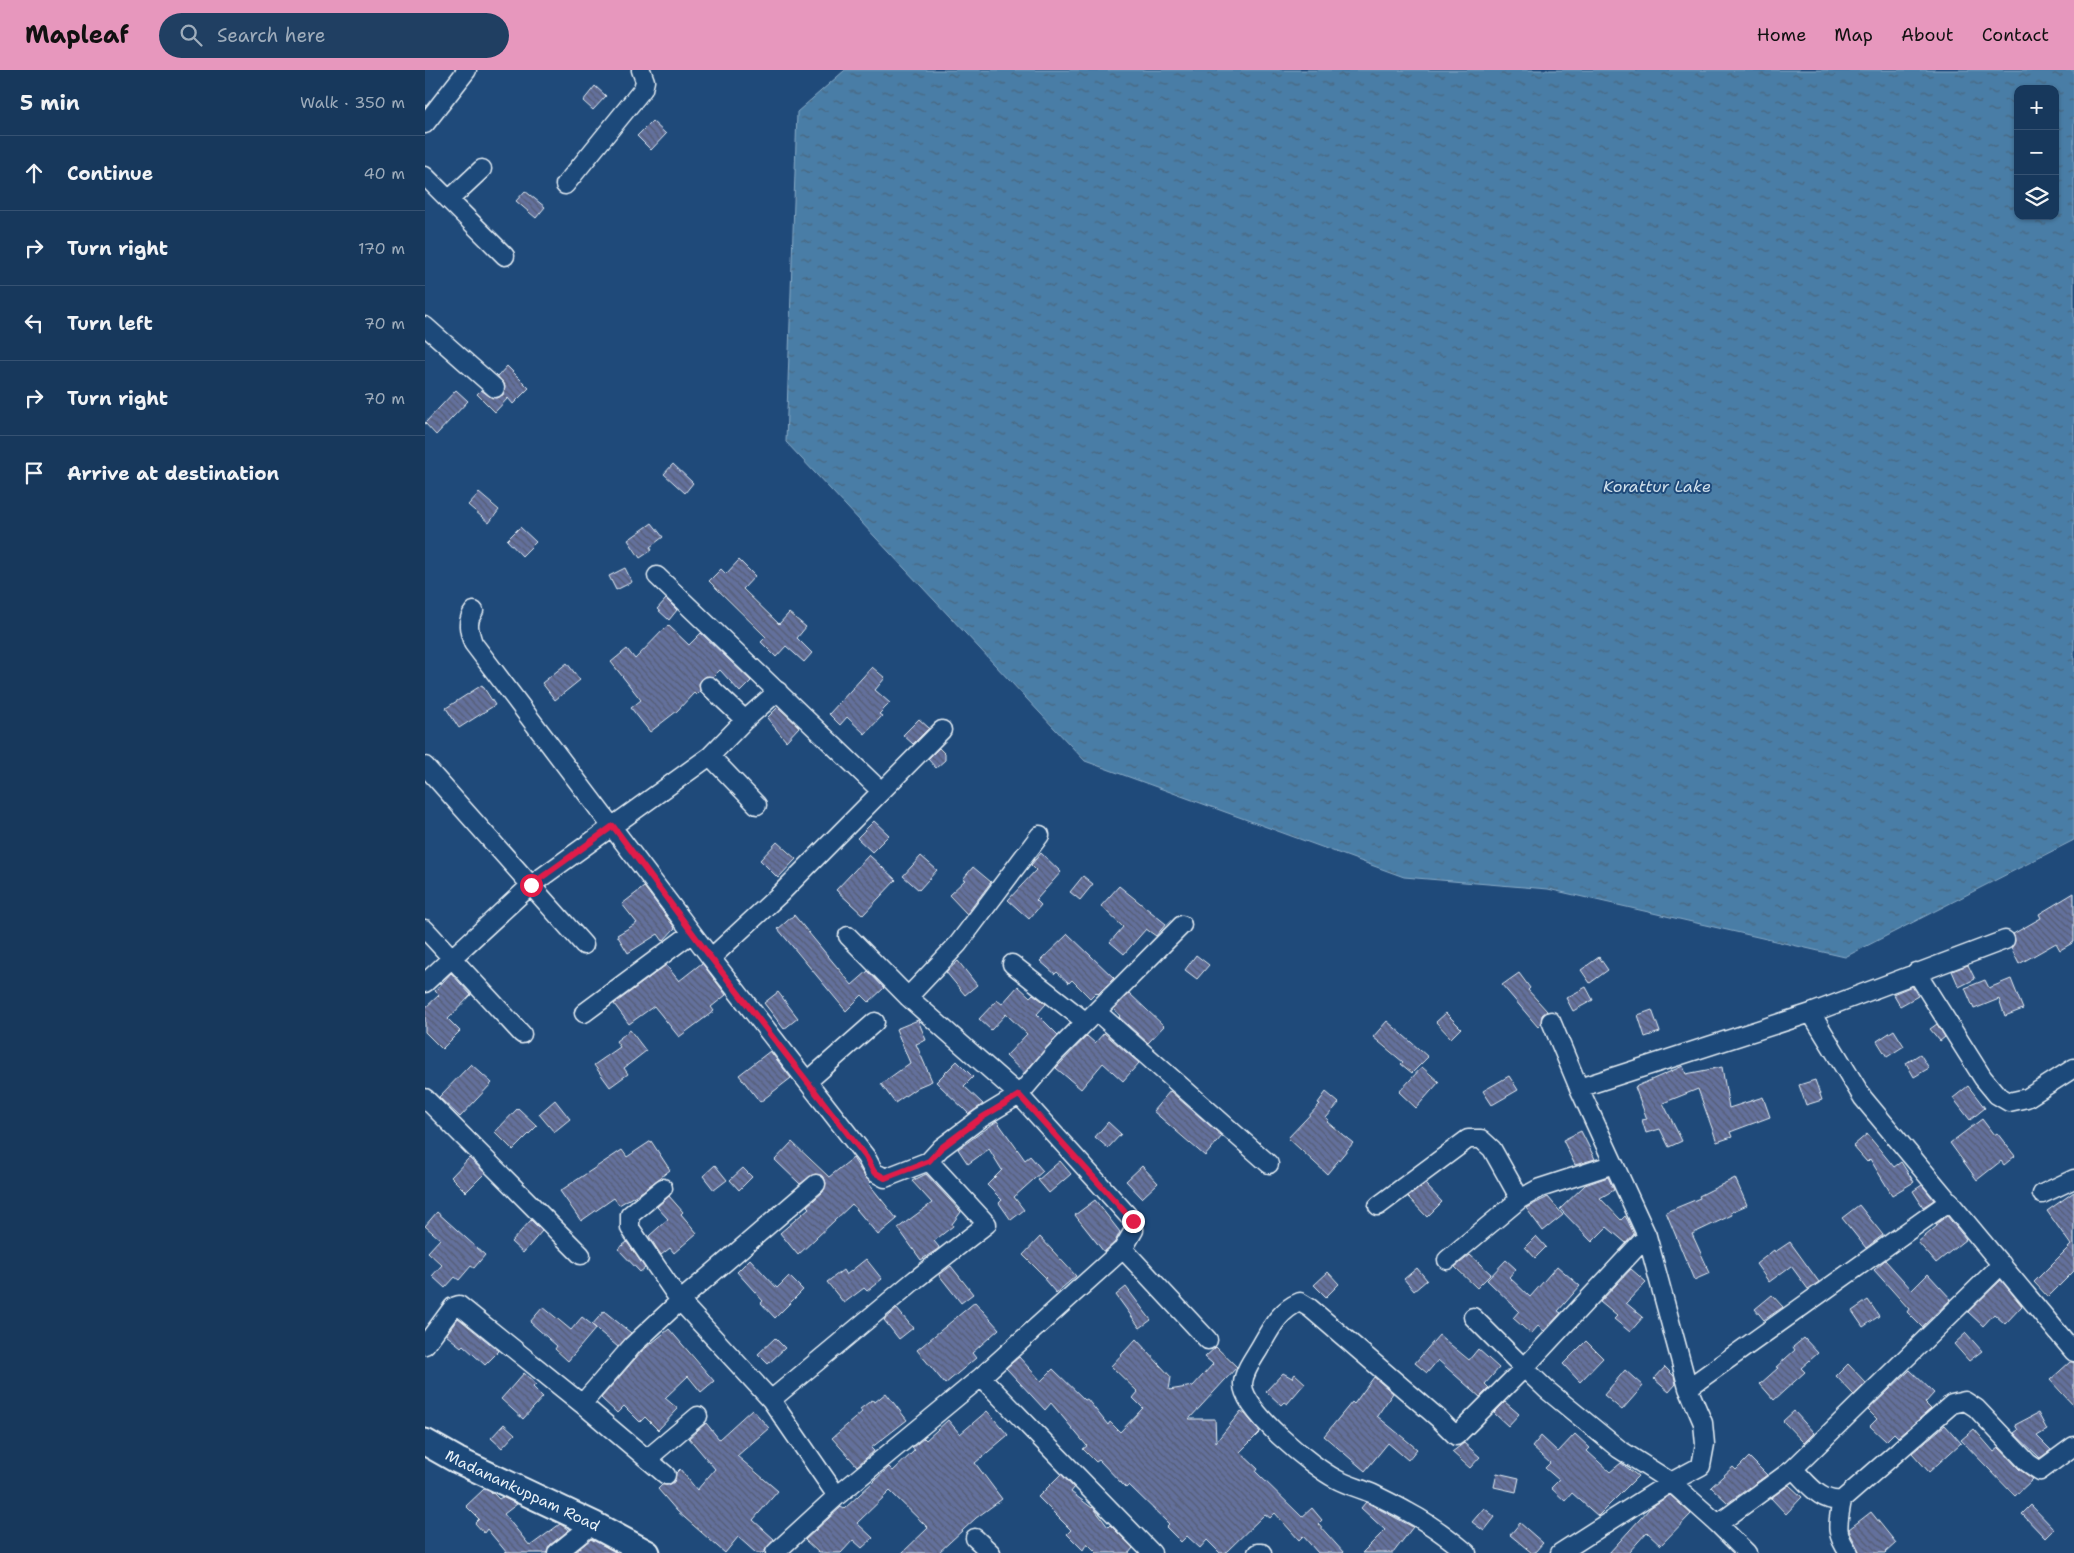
<!DOCTYPE html>
<html lang="en">
<head>
<meta charset="utf-8">
<style>
	:root { --surface:#17385c; --page:#203f62; --text:#f1f3f6; --muted:#9eacbb; --line:#365272; --accent:#e797bd }
	body { margin:0; font-family:"Shantell Sans",sans-serif; background:var(--page); color:var(--text) }
	.controls { position:absolute; right:15px; top:15px; display:grid; overflow:hidden; border-radius:10px; box-shadow:0 1px 4px #0004 }
	.controls button { width:45px; height:45px; display:grid; place-items:center; padding:0; border:0; border-bottom:1px solid var(--line); background:var(--surface); color:var(--text); font:25px sans-serif }
	.stop { position:absolute; width:15px; height:15px; margin:-11px; border:4px solid #e11d48; border-radius:50%; background:#fff }
	.stop.end { background:#e11d48; border-color:#fff; box-shadow:0 1px 5px #0008 }
	.list { margin:0; padding:0; list-style:none }
	h2 { display:flex; justify-content:space-between; align-items:center; height:65px; margin:0; padding:0 20px; font-size:21px }
	h2 small { font-size:16px; font-weight:400; color:var(--muted) }
	.list li { display:grid; grid-template-columns:32px 1fr auto; gap:15px; align-items:center; box-sizing:border-box; height:75px; padding:0 20px; border-top:1px solid var(--line) }
	.list b { display:block; font-size:19px; white-space:nowrap }
	.list em { font-size:16px; font-style:normal; color:var(--muted) }
	.icon { flex:none; width:28px; height:28px; fill:none; stroke:currentColor; stroke-width:2; stroke-linecap:round; stroke-linejoin:round }
	.map { position:relative; flex:none; width:1649px; height:1483px; overflow:hidden }
	header { display:flex; align-items:center; gap:30px; box-sizing:border-box; height:70px; padding:0 25px; background:var(--accent); color:#111 }
	header strong { font-size:24px }
	nav { display:flex; gap:28px; margin-inline-start:auto; font-size:18px }
	.search { width:350px; height:45px; background:var(--page); display:flex; align-items:center; gap:12px; box-sizing:border-box; padding:0 18px; border-radius:28px; color:var(--muted); font-size:19px }
	main { display:flex }
	aside { flex:1; background:var(--surface) }
	.map>svg:first-child { display:block }
	.water { fill:url(#water-ripples); stroke:#89abc7; fill-rule:evenodd }
	.building { fill:url(#building-back-hatch); stroke:#e8f1f8 }
	.lines { fill:none; stroke-linecap:round; stroke-linejoin:round }
	.street-casing { stroke:#e8f1f8; stroke-width:21 }
	.secondary-casing { stroke:#e8f1f8; stroke-width:29 }
	.street { stroke:#1f4a7a; stroke-width:18 }
	.secondary { stroke:#1f4a7a; stroke-width:25 }
	.route { stroke:#e11d48; stroke-width:6 }
	.labels { text-anchor:middle; stroke-width:4; stroke-linejoin:round; paint-order:stroke }
	.street-label { font-size:15px; fill:#e8f1f8; stroke:#1f4a7a }
	.water-label { font-size:16px; font-style:italic; fill:#d0e0ec; stroke:#1f4a7a }
</style>
</head>
<body>
<header>
<strong>Mapleaf</strong>
<div class="search"><svg class="icon" aria-label="search" viewBox="0 0 24 24"><circle cx="10" cy="10" r="6"/><path d="M15 15l6 6"/></svg>Search here</div>
<nav><a>Home</a><a>Map</a><a>About</a><a>Contact</a></nav>
</header>
<main>
<aside>
<h2>5 min<small>Walk · 350 m</small></h2>
<ul class="list">
<li><svg class="icon" aria-label="ahead" viewBox="0 0 24 24"><path d="M12 20V5M6 11l6-6 6 6"/></svg><div><b>Continue</b></div><em>40 m</em></li>
<li><svg class="icon" aria-label="right" viewBox="0 0 24 24"><path d="M7 20v-9h11M14 6l5 5-5 5"/></svg><div><b>Turn right</b></div><em>170 m</em></li>
<li><svg class="icon" aria-label="left" viewBox="0 0 24 24"><path d="M17 20v-9H6M10 6l-5 5 5 5"/></svg><div><b>Turn left</b></div><em>70 m</em></li>
<li><svg class="icon" aria-label="right" viewBox="0 0 24 24"><path d="M7 20v-9h11M14 6l5 5-5 5"/></svg><div><b>Turn right</b></div><em>70 m</em></li>
<li><svg class="icon" aria-label="arrive" viewBox="0 0 24 24"><path d="M6 21V4h12l-3 4 3 4H6"/></svg><div><b>Arrive at destination</b></div></li>
</ul>
</aside>
<div class="map">
<svg width="1649" height="1483" viewBox="0 0 1649 1483">
	<defs>
		<pattern id="water-ripples" width="26" height="14" patternUnits="userSpaceOnUse" patternTransform="scale(1.25)"><rect width="26" height="14" fill="#497da6"/><path d="M2 4q2-2 4 0t4 0M15 11q2-2 4 0t4 0" fill="none" stroke="#48657d"/></pattern>
		<pattern id="building-back-hatch" width="6" height="6" patternUnits="userSpaceOnUse" patternTransform="scale(1.25)"><rect width="6" height="6" fill="#64709c"/><path d="M-1 5l2 2M0 0l6 6M5-1l2 2" fill="none" stroke="#555c73"/></pattern>
	</defs>
	<rect width="100%" height="100%" fill="#1f4a7a"/>
	<filter id="ink" filterUnits="userSpaceOnUse"><feTurbulence type="fractalNoise" baseFrequency=".02" numOctaves="2"/><feDisplacementMap in="SourceGraphic" scale="10" xChannelSelector="R" yChannelSelector="G"/><feConvolveMatrix kernelMatrix="1 2 1 2 8 2 1 2 1" color-interpolation-filters="sRGB"/></filter>
	<g filter="url(#ink)">
		<path class="water" d="M420,0H1649V770L1420,887L1123,819L979,807L660,691L361,372L372,42ZM1593,19H1630V146H1593Z"/>
		<path class="building" d="M170,16L181,26L168,40L158,31Z
			M227,51L241,64L226,80L212,66Z
			M100,121L120,137L111,148L91,131Z
			M82,296L104,318L88,334L83,328L70,342L52,324L56,320L67,328L78,325L80,315L71,304L73,306Z
			M31,320L43,331L11,365L0,353Z
			M248,394L268,413L260,423L239,404Z
			M54,423L74,440L64,453L43,435Z
			M227,453L238,467L225,477L227,480L215,488L203,470Z
			M95,457L111,472L97,486L82,470Z
			M314,490L330,506L318,519L354,554L364,543L381,557L372,568L387,583L379,592L361,576L351,587L336,572L341,567L284,511L296,499L301,504Z
			M200,498L207,512L191,520L184,506Z
			M241,529L252,540L244,550L232,539Z
			M243,555L264,575L276,563L326,611L315,622L295,600L288,607L281,606L274,613L275,621L271,625L269,623L252,641L225,662L206,638L216,630L186,592L202,579L210,589Z
			M142,593L155,610L130,630L117,613Z
			M447,597L460,608L450,620L465,633L454,644L457,646L440,664L422,647L415,655L404,644Z
			M57,615L70,635L34,658L21,638Z
			M353,637L374,657L361,671L342,648Z
			M494,649L504,658L488,674L478,665Z
			M514,678L520,684V690L511,698L503,689Z
			M449,751L464,765L447,782L432,768Z
			M352,772L371,789L353,808L335,790Z
			M616,783L636,802L611,830L616,835L604,849L583,830L611,800L606,795Z
			M444,785L471,810L438,845L411,820Z
			M496,786L512,800L494,820L478,806Z
			M548,797L566,812L542,844L524,825L540,810L538,809Z
			M658,806L668,814L655,830L645,822Z
			M694,816L741,854L731,866L721,859L699,884L685,872L698,857L676,836Z
			M219,817L250,858L238,871L233,864L203,883L192,865L212,853L197,834Z
			M1649,823V872L1635,880L1631,873L1594,894L1586,878L1590,871L1588,864L1616,848L1614,844Z
			M369,845L427,915L443,901L459,918L444,932L437,925L421,941L353,859Z
			M643,864L689,908L673,924L671,922L665,928L647,910L644,913L632,902L630,904L615,891Z
			M771,885L784,895L772,909L760,900Z
			M1174,887L1183,900L1165,913L1156,900Z
			M533,891L552,915L540,925L521,902Z
			M277,893L301,925L286,937L289,941L254,967L229,936L204,954L189,934L241,895L254,911Z
			M1543,895L1550,909L1534,917L1527,901Z
			M26,903L46,925L23,949L35,961L17,979L0,962V938L14,925L10,921Z
			M1094,903L1105,918L1103,920L1122,941L1117,945L1116,954L1113,957L1077,915Z
			M1586,909L1598,939L1580,946L1574,929L1549,939L1540,918L1560,910L1564,918Z
			M593,916L605,927L608,924L621,934L612,944L633,965L599,1003L581,986L602,964L581,944L566,960L554,949L572,930L577,934Z
			M1487,916L1493,926L1475,936L1468,924Z
			M1161,917L1168,930L1148,941L1141,928Z
			M353,922L373,948L359,959L339,933Z
			M704,923L739,956L723,973L694,947L695,946L689,939Z
			M1227,940L1235,962L1220,967L1213,945Z
			M1021,943L1036,958L1026,968L1011,952Z
			M493,950L501,970L491,974L507,1011L493,1017L470,1033L456,1014L485,993L471,959Z
			M962,951L1003,987L987,1003L976,994L978,992L948,967Z
			M1512,954L1520,967L1515,971L1505,959Z
			M205,960L221,981L199,998L203,1004L185,1017L169,995L195,977L191,971Z
			M1469,960L1479,976L1462,987L1452,971Z
			M679,963L714,993L698,1011L678,993L656,1019L631,998L662,966L670,973Z
			M345,981L366,1008L335,1032L314,1005Z
			M1495,984L1504,998L1489,1007L1481,993Z
			M532,991L548,1007L539,1016L558,1034L544,1044L511,1012Z
			M46,994L67,1013L35,1047L14,1027Z
			M1258,996L1261,1004L1297,997L1304,1038L1338,1027L1345,1047L1305,1062L1307,1067L1292,1072L1273,1019L1238,1033L1257,1071L1244,1077L1235,1059L1221,1063L1217,1050L1222,1049L1210,1017Z
			M997,997L1014,1012L991,1038L974,1022Z
			M1084,1006L1093,1020L1067,1035L1058,1021Z
			M1390,1010L1397,1030L1381,1035L1374,1015Z
			M1543,1016L1560,1038L1545,1050L1528,1028Z
			M745,1021L797,1066L780,1086L728,1041Z
			M901,1022L914,1033L901,1048L904,1050L902,1052L928,1073L902,1104L863,1068L895,1034L893,1033Z
			M130,1030L145,1049L129,1062L114,1044Z
			M93,1038L112,1056L88,1080L70,1062Z
			M1557,1049L1569,1065L1572,1063L1590,1086L1579,1095L1576,1091L1552,1110L1525,1073Z
			M572,1051L600,1090L605,1086L618,1101L589,1127L599,1140L586,1150L574,1133L577,1130L562,1115L577,1100L564,1079L543,1094L533,1079Z
			M683,1052L696,1064L683,1078L670,1067Z
			M1156,1061L1170,1089L1150,1095L1138,1070Z
			M1442,1064L1469,1097L1476,1092L1489,1112L1467,1125L1445,1089L1442,1092L1428,1076Z
			M226,1071L245,1100L218,1121L194,1135L189,1128L156,1151L135,1121L197,1080L202,1087Z
			M367,1072L404,1107L428,1088L440,1107L446,1112L444,1114L472,1149L453,1165L427,1134L373,1185L355,1163L384,1138L382,1136L398,1122L401,1113L399,1107L390,1104L375,1114L350,1090Z
			M44,1088L60,1103L41,1122L26,1107Z
			M635,1091L646,1104L624,1123L613,1110Z
			M290,1095L302,1110L289,1120L278,1106Z
			M717,1096L733,1113L717,1128L701,1111Z
			M318,1098L327,1107L314,1120L305,1110Z
			M501,1104L536,1142L527,1154L528,1156L509,1171L514,1177L513,1179L496,1190L473,1158L507,1133L487,1111Z
			M1183,1107L1189,1120L1175,1128L1196,1150L1200,1146L1203,1151L1209,1164L1201,1173L1182,1157L1167,1172L1135,1139L1160,1115Z
			M1310,1108L1322,1135L1306,1142L1307,1145L1267,1164L1285,1203L1269,1210L1241,1142L1275,1128L1274,1126Z
			M1000,1114L1017,1132L1002,1147L983,1127Z
			M1497,1115L1509,1130L1498,1137L1488,1121Z
			M1649,1122V1201L1623,1227L1609,1212L1646,1175L1622,1141Z
			M244,1126L258,1142L256,1144L272,1163L249,1183L245,1178L236,1185L224,1166L243,1149L232,1137Z
			M1123,1127L1138,1145L1118,1161L1101,1138Z
			M670,1130L695,1162L690,1172L679,1182L650,1145Z
			M1434,1135L1458,1165L1441,1178L1417,1148Z
			M12,1142L60,1185L49,1198L46,1196L34,1210L30,1207L20,1218L7,1206L17,1195L3,1182L15,1169L0,1156Z
			M1522,1146L1541,1169L1511,1193L1493,1172L1512,1156L1511,1154Z
			M106,1150L117,1161L98,1183L86,1172Z
			M1111,1166L1121,1177L1110,1188L1100,1177Z
			M615,1167L651,1206L631,1223L619,1209L621,1208L598,1185Z
			M202,1172L220,1198L215,1202L193,1179Z
			M1365,1172L1394,1212L1383,1219L1366,1196L1344,1212L1331,1194L1349,1180L1350,1182Z
			M1045,1185L1066,1204L1052,1218L1030,1197Z
			M325,1189L352,1218L364,1206L378,1220L350,1248L336,1233L338,1231L312,1202Z
			M441,1189L457,1209L442,1221L439,1218L419,1233L402,1212L418,1200L421,1205Z
			M1081,1190L1091,1199L1084,1207L1105,1227L1132,1196L1155,1216L1133,1241L1136,1243L1119,1261L1113,1256L1106,1264L1088,1248L1094,1241L1062,1210Z
			M1460,1190L1487,1220L1503,1204L1526,1229L1497,1257L1482,1242L1484,1239L1449,1200Z
			M526,1196L548,1224L536,1233L514,1205Z
			M992,1198L1002,1210L989,1221L979,1209Z
			M1206,1199L1221,1212L1201,1233L1218,1247L1205,1262L1189,1249L1192,1246L1175,1232Z
			M903,1202L914,1214L901,1227L889,1215Z
			M1576,1210L1597,1236L1580,1254L1569,1244L1558,1256L1543,1242Z
			M701,1217L726,1250L715,1258L691,1225Z
			M1347,1225L1358,1237L1339,1250L1330,1239Z
			M1443,1230L1454,1246L1438,1257L1427,1241Z
			M550,1232L574,1259L547,1283L551,1288L520,1314L492,1280Z
			M118,1237L146,1260L157,1247L171,1258L143,1291L130,1279L132,1276L105,1252Z
			M472,1239L488,1258L474,1269L459,1250Z
			M179,1241L206,1263L193,1277L167,1255Z
			M33,1248L74,1281L60,1295L38,1275L36,1277L21,1265Z
			M244,1259L289,1311L276,1322L263,1306L240,1328L253,1339L233,1360L220,1347L215,1352L199,1336L192,1343L176,1328L216,1282Z
			M1541,1263L1557,1281L1544,1291L1529,1274Z
			M1014,1265L1044,1290L1053,1279L1074,1298L1060,1314L1064,1318L1055,1327L1013,1290L1002,1303L990,1293Z
			M350,1268L360,1278L343,1294L333,1284Z
			M1379,1268L1393,1283L1376,1298L1380,1302L1349,1330L1335,1314L1353,1298L1351,1297L1370,1280L1368,1277Z
			M711,1269L746,1307L744,1320L768,1316L788,1294L780,1287L791,1277L812,1297L764,1349H790L791,1372L816,1341L820,1344L835,1362L815,1382L833,1399L831,1402L877,1447L887,1438L897,1450L893,1454L919,1483H893L878,1466L874,1470L850,1443L845,1448L840,1444L800,1483H795L782,1470L775,1478L762,1466L756,1472L741,1457L744,1454L704,1415L701,1418L674,1390L671,1392L658,1379L662,1376L626,1333L620,1340L581,1298L594,1287L616,1311L628,1299L660,1330L662,1329L683,1355L685,1352L695,1362L718,1338L708,1328L713,1322L686,1296Z
			M1161,1271L1178,1288L1155,1312L1138,1294Z
			M1645,1292H1649V1336L1625,1310Z
			M1423,1294L1441,1313L1429,1325L1411,1306Z
			M1240,1297L1249,1306L1251,1314L1244,1322L1229,1309Z
			M1200,1300L1218,1316L1197,1340L1179,1325Z
			M1485,1300L1509,1323L1500,1333L1506,1339L1473,1367L1469,1363L1461,1371L1445,1356L1452,1349L1443,1340Z
			M99,1303L111,1314L108,1317L118,1327L98,1349L76,1329Z
			M858,1303L867,1308L870,1304L880,1313L862,1334L859,1332L856,1335L841,1321Z
			M949,1307L968,1323L952,1346L992,1379L983,1390L963,1373L940,1401L899,1366L927,1332L929,1334Z
			M461,1323L482,1350L446,1378L449,1381L432,1396L407,1368L437,1342L435,1339L447,1330L450,1332Z
			M1080,1332L1094,1344L1083,1356L1069,1343Z
			M327,1339L344,1358L312,1386L353,1421L328,1450L349,1469L338,1483H331L313,1467L300,1483L252,1441L233,1419L237,1415H244L249,1412L251,1403L255,1399L272,1420L290,1399L264,1368L281,1353L294,1369Z
			M562,1341L583,1365L550,1393L577,1429L551,1448L513,1483H477L503,1458L465,1421L432,1453L448,1468L437,1478L428,1470L416,1483H394L380,1470L416,1437L419,1439L464,1397L468,1401L490,1380L487,1378L499,1368L501,1370L523,1350L535,1364Z
			M1369,1341L1389,1363L1379,1373L1358,1351Z
			M1613,1343L1622,1360L1612,1366L1626,1380L1615,1388L1589,1363L1593,1360L1590,1355Z
			M79,1354L90,1364L77,1378L66,1368Z
			M1520,1355L1536,1373L1504,1402L1487,1383Z
			M1549,1359L1569,1382L1574,1378L1595,1400L1608,1409L1590,1426L1536,1370Z
			M1150,1364L1165,1378L1162,1381L1185,1402L1196,1393L1213,1406L1173,1446L1147,1423L1140,1431L1126,1418L1134,1410L1120,1398L1125,1393L1107,1377L1116,1366L1133,1382Z
			M1039,1373L1055,1387L1045,1398L1027,1382Z
			M1324,1387L1342,1405L1303,1433L1286,1417L1308,1397L1311,1400Z
			M1072,1403L1094,1408L1091,1422L1069,1417Z
			M636,1404L649,1418L646,1422L667,1438L668,1437L683,1457L685,1455L708,1478L704,1483H672L662,1473L658,1480L642,1464L646,1460L613,1427Z
			M1364,1415L1377,1427L1361,1444L1346,1428Z
			M59,1419L68,1423L74,1429L77,1427L92,1434L79,1444L105,1476L135,1454L144,1460L125,1475L122,1483H82L62,1459L59,1463L50,1453L54,1449L41,1436Z
			M1245,1425L1266,1444L1236,1475L1222,1462L1203,1483H1184L1225,1438Z
			M941,1432L988,1457L968,1483H937L960,1460L936,1438Z
			M1606,1435L1629,1459L1620,1468L1597,1444Z
			M1059,1438L1070,1447L1059,1461L1047,1452Z
			M1446,1442L1471,1473L1460,1483H1435L1426,1465L1424,1459Z
			M1095,1453L1118,1473L1109,1483H1107L1085,1465Z
			M166,1469L189,1481L190,1483H149Z"/>
		<g class="lines">
			<defs>
				<path id="street" d="M0,54L42,0
					M0,106L80,186
					M140,115L218,19L220,11L216,0
					M25,129L57,99
					M0,256L70,318
					M232,506L456,721
					M49,541C41,551 44,561 48,573L286,888
					M284,616L320,650
					M517,660L355,824L286,888L441,1087L449,1102L460,1108L504,1091L516,1078L556,1048L594,1025L629,984L757,855
					M285,686L332,735
					M0,696L159,875
					M0,859L97,964
					M587,894L661,952
					M1491,902L1558,1008L1572,1025L1584,1032L1602,1028L1649,998
					M0,913L106,815L285,686L320,650L353,621
					M483,927L533,874L615,765
					M672,942L844,1094
					M159,943L267,863
					M1386,943L1438,1028L1649,1282
					M1126,951L1154,1018L1222,1166L1263,1318L1278,1353L1280,1374L1276,1396L1246,1412L1135,1483
					M383,1011L450,952
					M1154,1018L1386,943L1580,870
					M0,1028L156,1185
					M238,1118L205,1145V1158L255,1231L346,1330L412,1426
					M1617,1124L1649,1109
					M953,1136L1043,1069H1056L1067,1079L1095,1129
					M698,1179L783,1270
					M1022,1190L1095,1129L1115,1118L1189,1094
					M1048,1247L1099,1298L1222,1166
					M0,1275L28,1237L34,1235L157,1334
					M556,1307L727,1483
					M1263,1318L1525,1131
					M346,1330L491,1209L562,1154L504,1091
					M222,1389L273,1346
					M1368,1399C1383,1413 1395,1433 1417,1430L1527,1334L1540,1331L1551,1338L1603,1393L1615,1401L1649,1376
					M241,1405L157,1334L208,1275L255,1231L391,1114
					M1417,1430C1413,1454 1409,1462 1424,1483
					M1293,1454L1368,1399L1577,1194
					M550,1468L566,1483
					M132,1483L168,1454
					M350,1483L412,1426L556,1307L698,1179L709,1160L708,1151L594,1025L483,927L423,866
					M832,1483H837
					M1042,1483C1024,1468 1004,1453 983,1442C971,1435 958,1429 946,1423C934,1418 922,1415 911,1409C888,1397 816,1340 818,1313C819,1301 828,1289 834,1279C845,1260 854,1240 875,1232L885,1238L1013,1348L1031,1366L1099,1298L1122,1320L1194,1379L1246,1412L1293,1454L1322,1483"/>
				<g id="secondary">
					<path id="s1" d="M0,1372L32,1390L168,1454L222,1483"/>
				</g>
			</defs>
			<use href="#street" class="street-casing"/>
			<use href="#secondary" class="secondary-casing"/>
			<use href="#street" class="street"/>
			<use href="#secondary" class="secondary"/>
		</g>
	</g>
	<g class="lines" filter="url(#ink)">
		<path class="route" d="M106,815L188,756L286,888L441,1087L449,1102L460,1108L504,1091L516,1078L556,1048L594,1025L708,1151"/>
	</g>
	<g class="labels">
		<g class="street-label">
			<text dy="5" stroke="none"><textPath href="#s1" startOffset="109">Madanankuppam Road</textPath></text>
		</g>
		<g class="water-label">
			<text x="1232" y="422">Korattur Lake</text>
		</g>
	</g>
</svg>
<div class="controls">
<button>+</button>
<button>−</button>
<button><svg class="icon" aria-label="layers" viewBox="0 0 24 24"><path d="M12 4l9 5-9 5-9-5zM3 14l9 5 9-5"/></svg></button>
</div>
<div class="stop" style="left:106px;top:815px"></div>
<div class="stop end" style="left:708px;top:1151px"></div>
</div>
</main>
</body>
</html>
